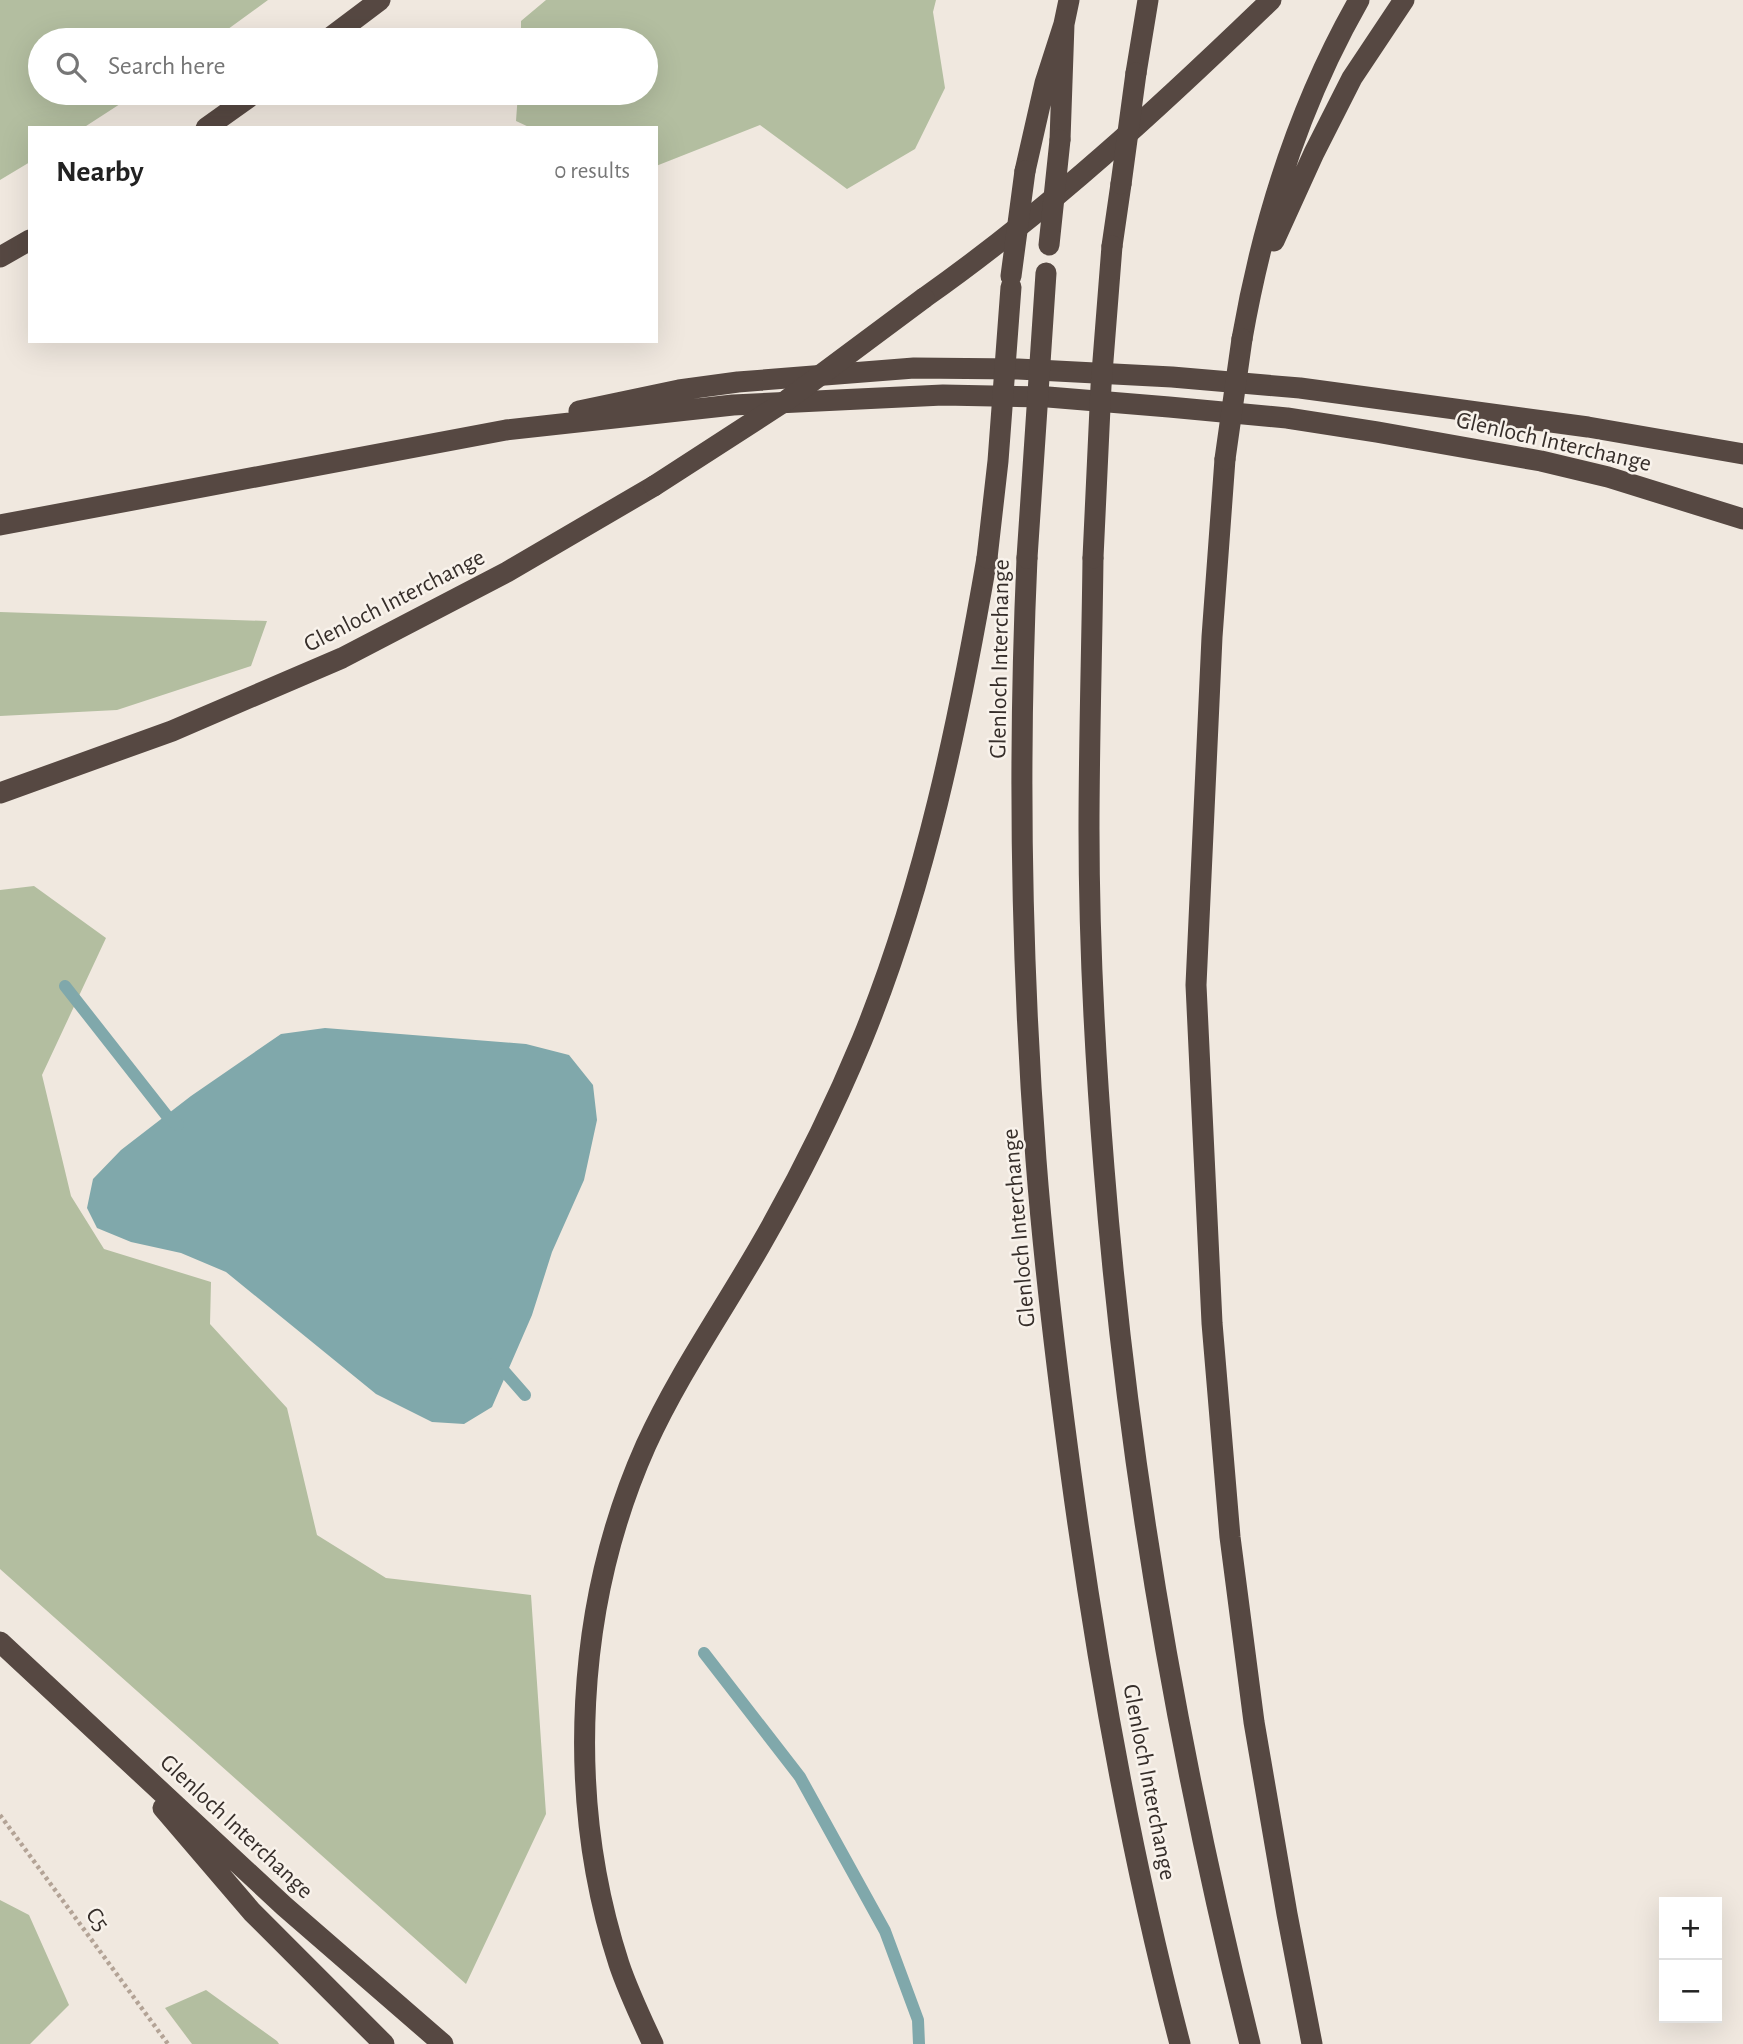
<!DOCTYPE html>
<html lang="en">
<head>
<meta charset="utf-8">
<style>
	:root { --surface:#fff; --page:#f2f2f2; --text:#222; --muted:#767676; --line:#e0e0e0 }
	body { margin:0; font-family:"Alegreya Sans",sans-serif; background:var(--page); color:var(--text) }
	.controls { position:absolute; right:21px; bottom:21px; display:grid; overflow:hidden; border-radius:0px; box-shadow:0 7px 28px #0002 }
	.controls button { width:63px; height:63px; display:grid; place-items:center; padding:0; border:0; border-bottom:2px solid var(--line); background:var(--surface); color:var(--text); font:35px sans-serif }
	.list { margin:0; padding:0; list-style:none }
	h2 { display:flex; justify-content:space-between; align-items:center; height:91px; margin:0; padding:0 28px; font-size:30px }
	h2 small { font-size:23px; font-weight:400; color:var(--muted) }
	.icon { flex:none; width:38px; height:38px; fill:none; stroke:currentColor; stroke-width:2; stroke-linecap:round; stroke-linejoin:round }
	.map { position:relative; flex:none; width:1743px; height:2044px; overflow:hidden }
	.search { position:absolute; background:var(--surface); box-shadow:0 7px 28px #0002; left:28px; top:28px; width:630px; height:77px; display:flex; align-items:center; gap:18px; box-sizing:border-box; padding:0 24px; border-radius:38px; color:var(--muted); font-size:26px }
	.panel { position:absolute; background:var(--surface); box-shadow:0 7px 28px #0002; left:28px; top:126px; width:630px; height:217px; border-radius:0px }
	.map>svg:first-child { display:block }
	.green { fill:#b3bea0 }
	.water { fill:#80a8ab }
	.lines { fill:none; stroke-linecap:round; stroke-linejoin:round }
	.stream { stroke:#80a8ab; stroke-width:12 }
	.path { stroke:#b3a396; stroke-width:4.5; stroke-dasharray:3.5 3.5; stroke-linecap:butt }
	.highway { stroke:#564842; stroke-width:21 }
	.highway-bridge { stroke:#564842; stroke-width:21 }
	.labels { text-anchor:middle; stroke-width:5; stroke-linejoin:round; paint-order:stroke }
	.street-label { font-size:24px; fill:#362e2a; stroke:#f8f2eb }
</style>
</head>
<body>
<div class="map">
<svg width="1743" height="2044" viewBox="0 0 1743 2044">
	<rect width="100%" height="100%" fill="#f0e8df"/>
	<path class="green" d="M0,0H268L213,40H40V93H137L83,128H30V162L0,180Z
		M546,0H936L933,12L945,88L915,149L847,189L760,125L656,166V128H531L516,121L518,93H646V40H521V21Z
		M0,612L267,621L251,666L117,710L0,716Z
		M34,886L106,938L42,1075L71,1196L104,1249L211,1282L210,1324L287,1408L317,1535L386,1578L531,1595L546,1814L466,1984L0,1569V890Z
		M0,1900L29,1915L69,2005L30,2044H0Z
		M206,1990L277,2041L279,2044H192L165,2008Z"/>
	<path class="water" d="M325,1028L526,1044L569,1055L593,1085L597,1120L584,1180L552,1252L532,1315L492,1407L464,1424L432,1422L376,1394L226,1272L181,1253L131,1242L97,1228L87,1208L93,1179L121,1150L191,1096L281,1034Z"/>
	<g class="lines">
		<path class="stream" d="M65,986L167,1116L178,1125
			M493,1364L503,1370L525,1395
			M704,1653L800,1777L885,1931L918,2020L919,2044"/>
		<path class="path" d="M0,1815L168,2044"/>
		<path class="highway" d="M327,40L380,0
			M1136,73L1148,0
			M206,128L255,93
			M1060,140L1064,24L1069,0
			M1025,171L1045,83L1064,24
			M1274,241L1314,153L1352,78L1404,0
			M1112,246L1121,184
			M0,257L30,240
			M924,298C1049,210 1161,106 1271,0
			M1242,339C1263,219 1299,105 1359,0
			M579,411L679,390L738,382L914,368L1018,369L1172,377L1300,388L1588,427L1743,454
			M1225,459L1212,637L1196,985L1212,1323L1230,1537L1254,1722L1287,1914L1312,2044
			M0,525L506,430L733,405L943,395L1048,397L1169,407L1287,418L1377,432L1541,461L1608,477L1743,519
			M1027,558C1018,758 1021,960 1036,1160C1044,1265 1057,1370 1071,1474C1097,1666 1131,1857 1180,2044
			M1093,558C1092,648 1089,739 1089,829C1089,942 1095,1056 1104,1168C1127,1461 1179,1759 1250,2044
			M0,793L172,731L342,658L507,572L654,486
			M0,1642L284,1906L443,2044
			M163,1808L252,1912L384,2044
			M653,2044C641,2018 628,1991 619,1964C565,1798 575,1604 646,1445C678,1375 722,1312 760,1246C798,1180 833,1110 862,1040C925,886 959,721 987,558"/>
		<path class="highway-bridge" d="M1121,184L1136,73
			M1049,245L1060,140
			M1011,276L1025,171
			M1225,459L1242,339
			M654,486L787,400L924,298
			M987,558L998,461L1011,287
			M1027,558L1046,273
			M1093,558L1101,386L1112,246"/>
	</g>
	<g class="labels">
		<g class="street-label">
			<text transform="translate(1554 441) rotate(13)" y="8">Glenloch Interchange</text>
			<text transform="translate(394 600) rotate(-27)" y="8">Glenloch Interchange</text>
			<text transform="translate(999 659) rotate(-89)" y="8">Glenloch Interchange</text>
			<text transform="translate(1018 1228) rotate(-95)" y="8">Glenloch Interchange</text>
			<text transform="translate(1150 1782) rotate(79)" y="8">Glenloch Interchange</text>
			<text transform="translate(237 1826) rotate(43)" y="8">Glenloch Interchange</text>
			<text transform="translate(98 1919) rotate(54)" y="8">C5</text>
		</g>
	</g>
</svg>
<div class="controls">
<button>+</button>
<button>−</button>
</div>
<div class="search"><svg class="icon" aria-label="search" viewBox="0 0 24 24"><circle cx="10" cy="10" r="6"/><path d="M15 15l6 6"/></svg>Search here</div>
<section class="panel">
<h2>Nearby<small>0 results</small></h2>
<ul class="list">
</ul>
</section>
</div>
</body>
</html>
